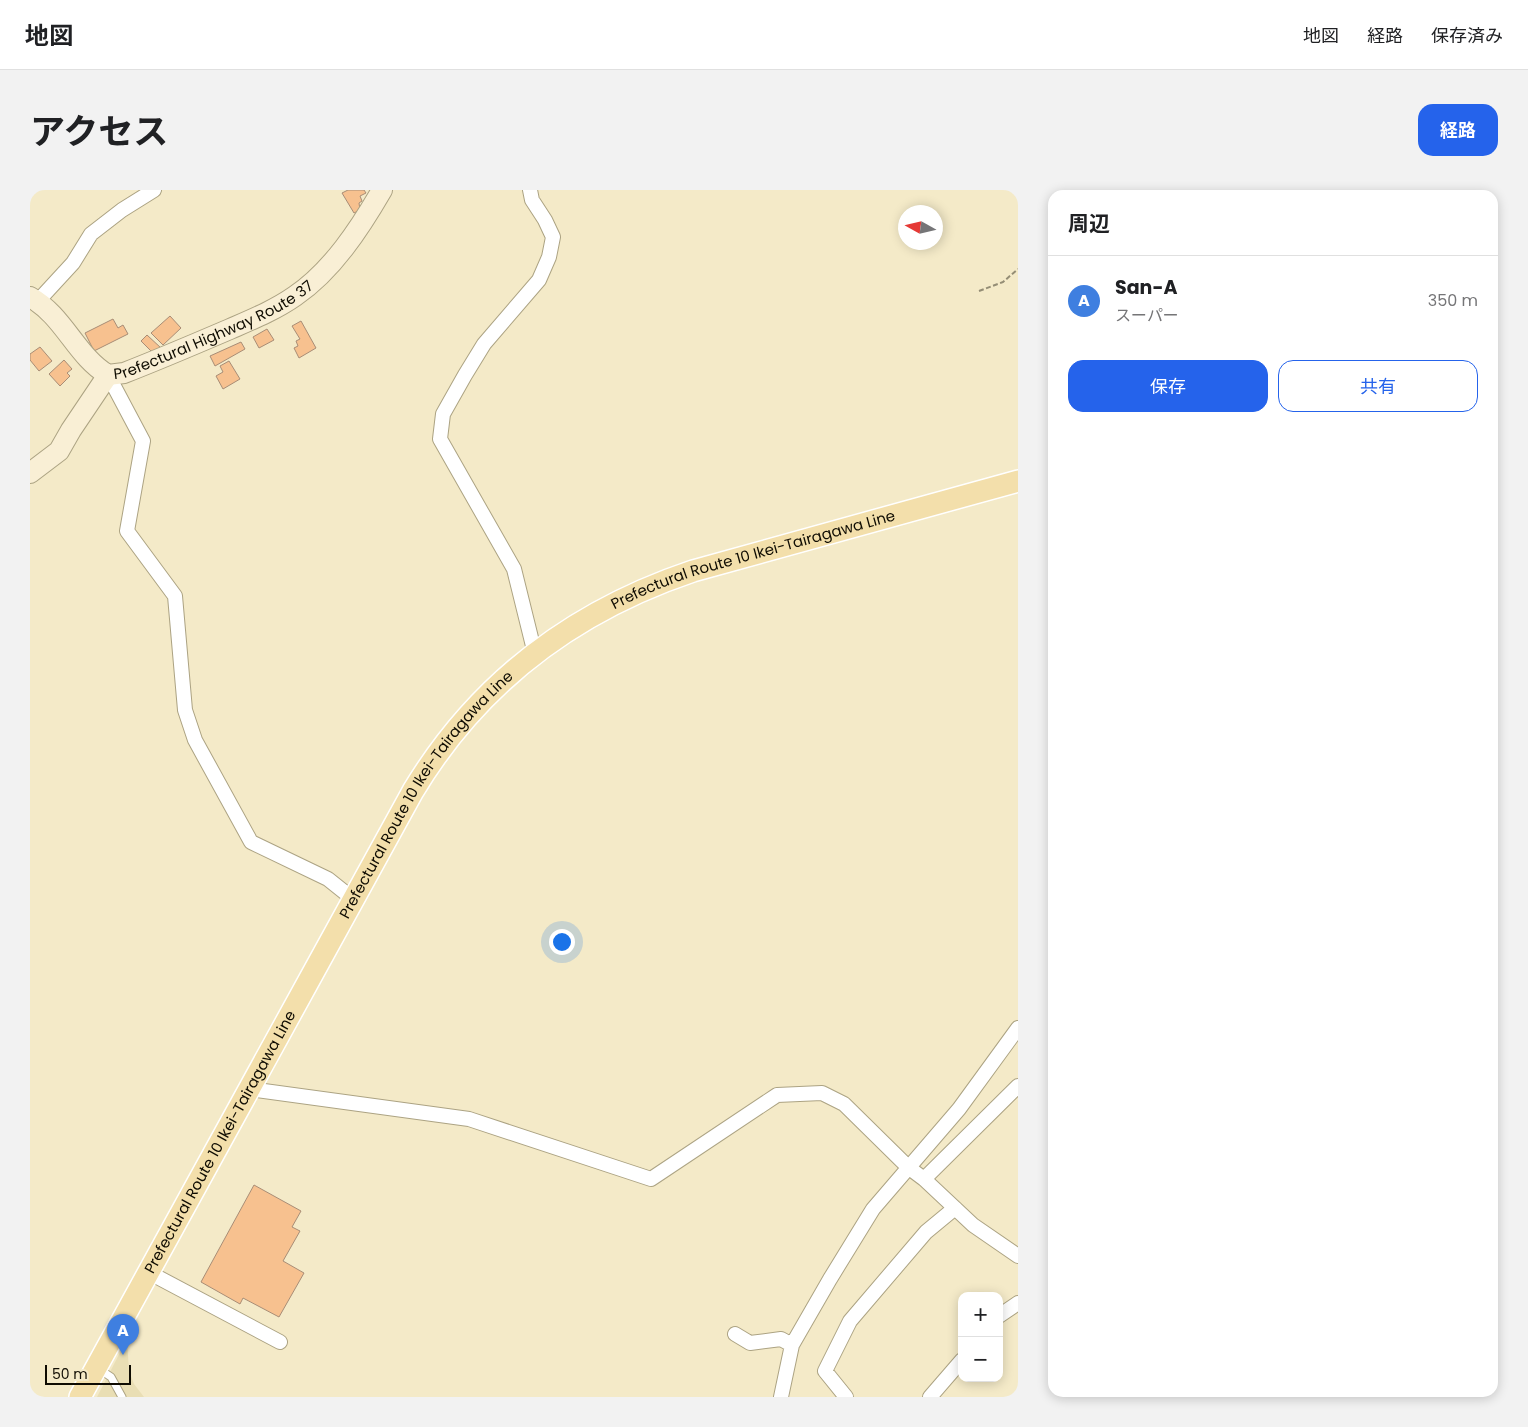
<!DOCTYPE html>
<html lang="ja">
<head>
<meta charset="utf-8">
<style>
	:root { --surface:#fff; --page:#f2f2f2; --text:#202124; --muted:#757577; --line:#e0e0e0; --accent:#2563eb }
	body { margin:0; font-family:Poppins,"Noto Sans JP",sans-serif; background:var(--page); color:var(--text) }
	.controls { position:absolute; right:15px; bottom:15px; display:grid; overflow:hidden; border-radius:10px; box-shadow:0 2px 12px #0003 }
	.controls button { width:45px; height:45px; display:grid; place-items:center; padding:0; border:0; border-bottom:1px solid var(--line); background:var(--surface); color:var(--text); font:25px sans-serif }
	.compass { position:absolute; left:868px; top:15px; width:45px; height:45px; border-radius:50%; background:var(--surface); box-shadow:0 2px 12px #0003; rotate:278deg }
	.scale { position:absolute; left:15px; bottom:12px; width:86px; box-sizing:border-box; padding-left:5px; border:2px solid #0f0c02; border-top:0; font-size:14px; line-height:18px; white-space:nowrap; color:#0f0c02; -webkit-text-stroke:4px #f4eac8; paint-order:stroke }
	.you { position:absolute; left:531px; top:751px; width:18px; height:18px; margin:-12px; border:4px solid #fff; border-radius:50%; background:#1a73e8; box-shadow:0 0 0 8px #1a73e833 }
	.badge { display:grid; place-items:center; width:32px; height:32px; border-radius:50%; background:var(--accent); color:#fff; font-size:16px; font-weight:700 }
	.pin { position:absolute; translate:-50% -41px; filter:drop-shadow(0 1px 2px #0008) }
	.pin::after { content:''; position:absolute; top:26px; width:18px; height:15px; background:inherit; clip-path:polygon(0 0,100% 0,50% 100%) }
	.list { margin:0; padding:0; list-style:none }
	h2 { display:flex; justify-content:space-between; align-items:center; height:65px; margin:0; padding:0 20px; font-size:21px }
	h2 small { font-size:16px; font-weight:400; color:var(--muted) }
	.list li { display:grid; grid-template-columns:32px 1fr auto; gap:15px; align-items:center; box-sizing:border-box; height:90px; padding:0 20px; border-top:1px solid var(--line) }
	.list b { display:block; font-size:19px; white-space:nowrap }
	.list p { margin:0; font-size:16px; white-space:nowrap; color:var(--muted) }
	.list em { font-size:16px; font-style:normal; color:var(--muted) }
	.actions { display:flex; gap:10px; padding:15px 20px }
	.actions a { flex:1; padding:11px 0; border:1px solid var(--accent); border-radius:15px; text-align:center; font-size:18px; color:var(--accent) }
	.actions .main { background:var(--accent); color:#fff }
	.map { position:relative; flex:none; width:988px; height:1207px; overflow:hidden; border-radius:15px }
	header { display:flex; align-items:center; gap:30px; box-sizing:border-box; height:70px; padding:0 25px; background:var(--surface); border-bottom:1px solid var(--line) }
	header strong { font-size:24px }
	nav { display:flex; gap:28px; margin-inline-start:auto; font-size:18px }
	.intro { display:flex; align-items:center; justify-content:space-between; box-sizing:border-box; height:120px; padding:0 30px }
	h1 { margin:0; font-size:35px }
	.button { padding:12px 22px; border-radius:15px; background:var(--accent); color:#fff; font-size:18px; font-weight:700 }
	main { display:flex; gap:30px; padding:0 30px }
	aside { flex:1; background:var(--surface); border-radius:15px; box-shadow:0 2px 12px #0003 }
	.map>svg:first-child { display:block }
	.built { fill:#e9deb4 }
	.building { fill:#f7c18f; stroke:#a88d76 }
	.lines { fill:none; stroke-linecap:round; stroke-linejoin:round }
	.lane-casing { stroke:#aca383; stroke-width:9 }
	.street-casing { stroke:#aca383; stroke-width:16 }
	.secondary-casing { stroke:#aca383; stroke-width:22 }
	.primary-casing { stroke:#fff; stroke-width:24 }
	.path { stroke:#948d75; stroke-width:2; stroke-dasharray:5 2.5; stroke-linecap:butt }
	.lane { stroke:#fff; stroke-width:7 }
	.street { stroke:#fff; stroke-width:14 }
	.secondary { stroke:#f9efd5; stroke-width:20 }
	.primary { stroke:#f3dfab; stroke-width:21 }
	.labels { text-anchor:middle; stroke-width:4.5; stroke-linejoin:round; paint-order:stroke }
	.street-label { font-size:15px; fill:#0f0c02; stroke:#f4eac8 }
</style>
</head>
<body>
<header>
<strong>地図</strong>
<nav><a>地図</a><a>経路</a><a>保存済み</a></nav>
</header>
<div class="intro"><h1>アクセス</h1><a class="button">経路</a></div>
<main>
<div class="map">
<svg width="988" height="1207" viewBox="0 0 988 1207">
	<rect width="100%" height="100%" fill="#f4eac8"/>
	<path class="built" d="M97,1149L99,1181L104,1194L114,1207H67Z"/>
	<path class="building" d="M318,0H334L336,3L330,6L332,11L329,13L330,20L324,23L312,3Z
		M140,126L151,138L133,155L121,143Z
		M83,129L88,138L93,135L98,144L64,161L55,143Z
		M271,131L286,158L269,168L264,158L268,156L266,151L270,149L262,136Z
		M237,139L244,150L229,158L223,147Z
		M117,145L131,158L124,164L111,151Z
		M211,152L215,159L185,176L180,166Z
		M10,157L22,171L9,181L0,170V164Z
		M34,170L42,179L37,183L40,186L30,196L19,184Z
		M199,171L210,189L193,199L186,186L193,182L190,176Z
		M224,995L271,1021L262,1037L270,1041L253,1071L274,1083L249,1127L213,1108L210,1114L171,1092Z"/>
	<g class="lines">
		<defs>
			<path id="lane" d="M69,1179L81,1187L92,1207"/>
			<path id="street" d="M500,0L502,10L515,30L523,47L519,67L509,90L454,154L435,185L413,224L410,249L484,379L505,464
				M8,111L43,73L61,44L92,20L124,0
				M78,185L113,251L97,341L145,406L155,520L165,550L221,652L298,689L323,709
				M219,899L439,929L621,989L747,905L792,903L814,914L878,977L894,989L943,1035L988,1066
				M894,989L988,896
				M118,1082L250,1152
				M969,1126L988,1113
				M705,1144L720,1153L751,1149L762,1155
				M751,1207L762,1155L800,1089L843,1019L929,919L988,838
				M816,1207L795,1181L820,1131L896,1042L925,1018
				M900,1207L932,1170"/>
			<g id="secondary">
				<path id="s1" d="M0,107C34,126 46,166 78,185L94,183C130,169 165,154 200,139C223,129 245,120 265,106C302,81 330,38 352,0"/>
				<path d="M0,283L29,261L41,240L78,185"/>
			</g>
			<g id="primary">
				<path id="s2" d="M50,1207L383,601C448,493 544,421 663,381L988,291"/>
			</g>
		</defs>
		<use href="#lane" class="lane-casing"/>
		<use href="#street" class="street-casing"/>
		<use href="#secondary" class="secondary-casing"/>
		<use href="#primary" class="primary-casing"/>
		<path class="path" d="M949,101L973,92L988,79"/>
		<use href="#lane" class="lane"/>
		<use href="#street" class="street"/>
		<use href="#secondary" class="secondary"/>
		<use href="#primary" class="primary"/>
	</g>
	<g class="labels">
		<g class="street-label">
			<text dy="5" stroke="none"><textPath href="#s1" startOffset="226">Prefectural Highway Route 37</textPath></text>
			<text dy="5" stroke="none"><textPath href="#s2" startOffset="1116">Prefectural Route 10 Ikei-Tairagawa Line</textPath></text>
			<text dy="5" stroke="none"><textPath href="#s2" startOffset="696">Prefectural Route 10 Ikei-Tairagawa Line</textPath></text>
			<text dy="5" stroke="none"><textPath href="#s2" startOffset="291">Prefectural Route 10 Ikei-Tairagawa Line</textPath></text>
		</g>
	</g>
</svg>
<div class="controls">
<button>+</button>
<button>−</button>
</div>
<svg class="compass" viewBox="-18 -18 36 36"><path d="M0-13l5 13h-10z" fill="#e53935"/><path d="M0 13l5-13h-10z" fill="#757577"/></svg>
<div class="scale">50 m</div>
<div class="you"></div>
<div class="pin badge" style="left:93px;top:1165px;background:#3f7fe0">A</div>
</div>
<aside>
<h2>周辺<small></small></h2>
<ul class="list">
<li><span class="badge" style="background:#3f7fe0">A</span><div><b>San-A</b><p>スーパー</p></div><em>350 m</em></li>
</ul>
<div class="actions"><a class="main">保存</a><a>共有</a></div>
</aside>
</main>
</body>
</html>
